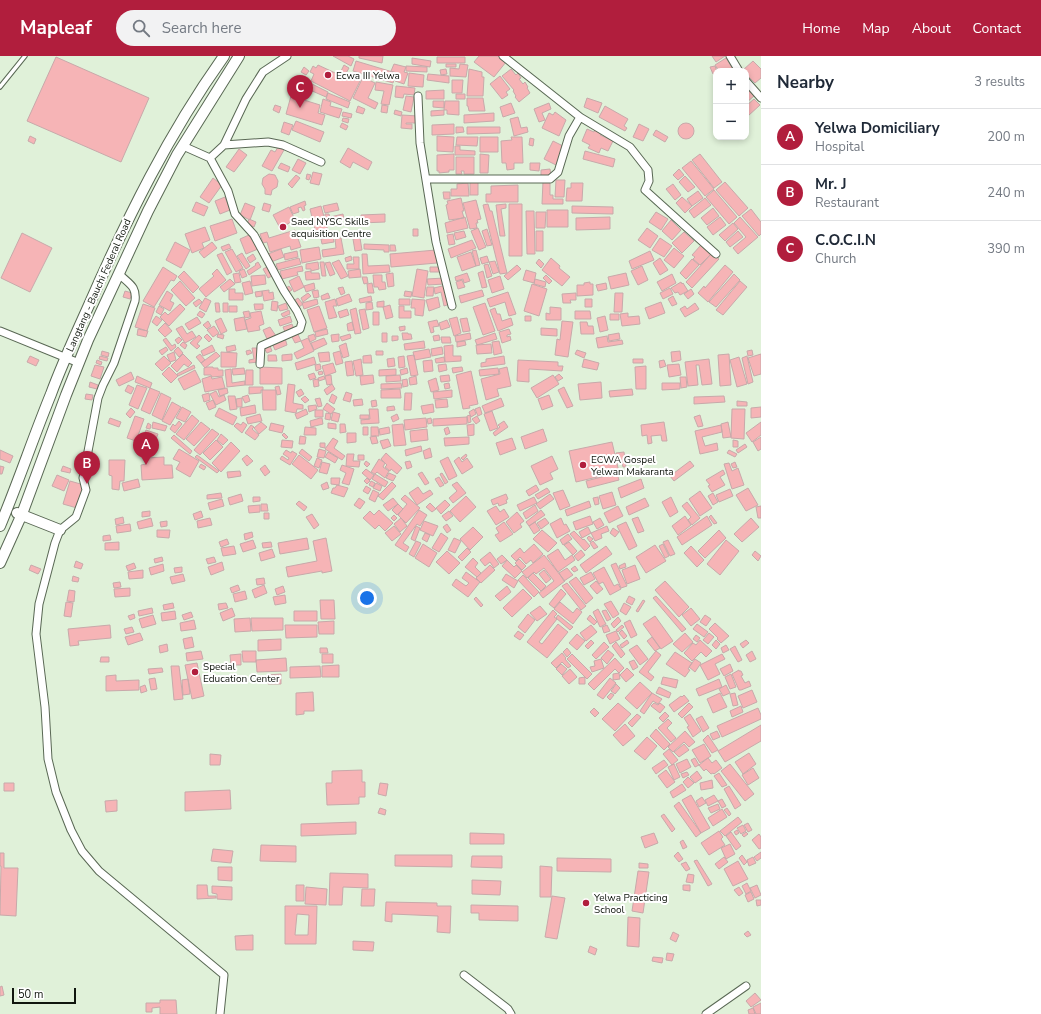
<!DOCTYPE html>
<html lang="en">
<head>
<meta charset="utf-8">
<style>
	:root { --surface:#fff; --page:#f2f2f3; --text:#1f2937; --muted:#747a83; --line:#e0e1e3; --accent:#b11e3d }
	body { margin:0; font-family:"Nunito Sans",sans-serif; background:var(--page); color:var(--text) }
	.controls { position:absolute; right:12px; top:12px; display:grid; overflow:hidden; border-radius:8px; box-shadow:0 2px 6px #0003 }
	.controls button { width:36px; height:36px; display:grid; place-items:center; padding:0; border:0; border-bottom:1px solid var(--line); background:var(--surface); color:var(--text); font:20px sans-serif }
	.scale { position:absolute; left:12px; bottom:10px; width:64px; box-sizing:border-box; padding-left:4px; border:2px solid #10160e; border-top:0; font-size:11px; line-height:14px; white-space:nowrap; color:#10160e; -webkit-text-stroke:3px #fff; paint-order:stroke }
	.you { position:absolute; left:367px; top:542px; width:14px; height:14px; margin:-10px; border:3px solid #fff; border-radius:50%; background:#1a73e8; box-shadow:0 0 0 6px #1a73e833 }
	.badge { display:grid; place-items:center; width:26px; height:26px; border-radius:50%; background:var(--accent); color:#fff; font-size:13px; font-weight:700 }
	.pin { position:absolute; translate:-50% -33px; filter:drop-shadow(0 1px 2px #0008) }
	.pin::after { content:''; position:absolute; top:21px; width:14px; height:12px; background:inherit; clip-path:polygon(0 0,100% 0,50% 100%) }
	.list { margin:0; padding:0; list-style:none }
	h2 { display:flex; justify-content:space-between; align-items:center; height:52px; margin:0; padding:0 16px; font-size:17px }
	h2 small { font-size:13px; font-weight:400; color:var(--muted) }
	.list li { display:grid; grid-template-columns:26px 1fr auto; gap:12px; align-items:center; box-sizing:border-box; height:56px; padding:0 16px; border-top:1px solid var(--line) }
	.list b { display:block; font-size:15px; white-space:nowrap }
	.list p { margin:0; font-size:13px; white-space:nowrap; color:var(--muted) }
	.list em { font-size:13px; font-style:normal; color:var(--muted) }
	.icon { flex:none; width:22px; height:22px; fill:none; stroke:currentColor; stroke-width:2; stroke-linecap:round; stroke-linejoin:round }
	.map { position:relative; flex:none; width:761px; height:958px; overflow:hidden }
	header { display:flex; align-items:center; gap:24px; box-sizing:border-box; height:56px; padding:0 20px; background:var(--accent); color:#fff }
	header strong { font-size:19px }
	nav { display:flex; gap:22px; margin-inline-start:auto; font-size:14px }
	.search { width:280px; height:36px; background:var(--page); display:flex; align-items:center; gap:10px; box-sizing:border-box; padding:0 14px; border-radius:22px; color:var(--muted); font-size:15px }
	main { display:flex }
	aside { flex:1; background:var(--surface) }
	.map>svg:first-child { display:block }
	.building { fill:#f6b4b6; stroke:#c8a9aa; fill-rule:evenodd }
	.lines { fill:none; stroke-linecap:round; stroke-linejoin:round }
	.lane-casing { stroke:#596854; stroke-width:5.5 }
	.street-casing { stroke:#596854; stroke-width:9 }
	.primary-casing { stroke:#596854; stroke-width:12 }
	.lane { stroke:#fff; stroke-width:3.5 }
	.street { stroke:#fff; stroke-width:7 }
	.primary { stroke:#fff; stroke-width:10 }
	.poi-dot { fill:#b11e3d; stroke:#fff; stroke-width:1.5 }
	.labels { text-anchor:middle; stroke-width:4; stroke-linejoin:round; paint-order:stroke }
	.poi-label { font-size:10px; fill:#10160e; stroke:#fff; text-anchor:start }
	.street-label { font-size:10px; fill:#10160e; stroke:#fff }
</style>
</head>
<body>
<header>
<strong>Mapleaf</strong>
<div class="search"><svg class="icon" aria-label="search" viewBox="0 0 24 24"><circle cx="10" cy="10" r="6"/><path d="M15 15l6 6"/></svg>Search here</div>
<nav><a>Home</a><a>Map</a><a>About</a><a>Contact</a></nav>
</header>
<main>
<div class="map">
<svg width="761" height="958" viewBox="0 0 761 958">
	<rect width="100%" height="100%" fill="#e0f1d9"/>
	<path class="building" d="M333,0H348L354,3L351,10Z
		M359,0H383L382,7L359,2Z
		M479,0H498L506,6L494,21L474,6Z
		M712,0H725L716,6Z
		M56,1L149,42L121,106L27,65Z
		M437,1H465V7H437Z
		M412,2L431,5L430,11L412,8Z
		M726,2L734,15H719L715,9Z
		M356,5L396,17L393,27L353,15Z
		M753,5L761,13V22L755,27L746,18V15L743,14Z
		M394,8L406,11L404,16L408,17L404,28L395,25L397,17L391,15Z
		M446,8H456V11H446Z
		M460,8L468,9L466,21L450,20V12L459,13Z
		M318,9L346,22L349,17L361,23L350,45L311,25L314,18L310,16L313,10L316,12Z
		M344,9L349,12L345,19L340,17Z
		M406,10L427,11V16L406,15Z
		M715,10L717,15L716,17L713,18L710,11Z
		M304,11L309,15L306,19L301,16Z
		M446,13L447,18L441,19L440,14Z
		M469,13L482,16V21H484L483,40H467Z
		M511,13L516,19L518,17L521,22L519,23L523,28L525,26L528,31L527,32L530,37L519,46L515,41L516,40L513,35L514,34L502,20Z
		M409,17L424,19L423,31L408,30Z
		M428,18L449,20V27L427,24Z
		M500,20L510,33L506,36L508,39L502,43L490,28Z
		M363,21L375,27L368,42L378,47L375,53L353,42Z
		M452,24H463L462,37H452Z
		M306,25L328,36L326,41L303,31Z
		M376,26L393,29L389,49L381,48L384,35L375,34Z
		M396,30L415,32L414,39L404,38L403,42L395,41Z
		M444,34V43H426V35Z
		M750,34L754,40L746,47V37Z
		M328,37L350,46L348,52L326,43Z
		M456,38H465V43H456Z
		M291,40L320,49L318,57L325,59L322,69L286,58Z
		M406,40L414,41L411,56L403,54Z
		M467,42H483L485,55H469L468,50H467Z
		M587,42L602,47L598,57L584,51Z
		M323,43L331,46L330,50L342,53L339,62L320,56Z
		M754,43L760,49L748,60L746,57V50Z
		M433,45H444V52L433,51Z
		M445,45H459V59L447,58V54H444Z
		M511,47L515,57L503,61L500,51Z
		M549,47L551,53L542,57L545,64L539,66L534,53Z
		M275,49L281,51L279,57L273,54Z
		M382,49L388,50L387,57L381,56Z
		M358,50L365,53L363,58L356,56Z
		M605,50L628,63L624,70L627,72L625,75L599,61Z
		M395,54L402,56L401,60L394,58Z
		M444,54V59L431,60V55Z
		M343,56L352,58L351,62L342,60Z
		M555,56L566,64L559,80L542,72L549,57L553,59Z
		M494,57V65L464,67V59Z
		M402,59L418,60V67H406V68H412V73L401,72Z
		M518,61L521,72L527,71L528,76L514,80L510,63Z
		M343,62L349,63L348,67L342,65Z
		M296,65L324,76L320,86L292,74Z
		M284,66L293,69L289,79L281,76Z
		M342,67L348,70L346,74L340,71Z
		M678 75a8 8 0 1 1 16 0a8 8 0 1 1-16 0Z
		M454,68V78L432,79V69Z
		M639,68L649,73L643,85L633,81Z
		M456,71H463L464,76L456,77Z
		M467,71H500V77L467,78Z
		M587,73L594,76L595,73L602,76L600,79L613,85L608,95L601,92L599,97L588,92L590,89L582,85Z
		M656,74L668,81L665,86L653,79Z
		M30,80L36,83L34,88L28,85Z
		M437,80L454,81L453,96L437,95Z
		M457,81H478L477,90L456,89Z
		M480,81H498V96H480Z
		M511,81H522L523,107H514V113L507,114L506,107H502L501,85L512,84Z
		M530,82L534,83L533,90L529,89Z
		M553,85L565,91L556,109L544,103Z
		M455,90H460V94L475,95V99H455Z
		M278,91L284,94L272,115L262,110L271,94L275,96Z
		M348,92L372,106L368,114L353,106L350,112L340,106Z
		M239,93L247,99L234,116L226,111Z
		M585,95L615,103L613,111L583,103Z
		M454,98V114H449V116L439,117V115H437V99Z
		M480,98L489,99L488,117H480Z
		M700,98L722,126L714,132L692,104Z
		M456,101H474V118H464V115H461L462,118H456Z
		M298,103L306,107L300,118L292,114Z
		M691,105L714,133L705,140L682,112Z
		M281,107L290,111L288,116L278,112Z
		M530,107H540L539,115L530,114Z
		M550,113L551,120H541V114Z
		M679,113L684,119L678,124L673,119Z
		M313,116L322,118L319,129L310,127Z
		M269,118L275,119L278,125L277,131L272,134L271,139L265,138V133L262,128L263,122Z
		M307,118L311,119L309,124L306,123Z
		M296,119L300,122L292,132L288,128Z
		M685,120L695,131L688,136L679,126Z
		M213,122L222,129L209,147L200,141Z
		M556,124H565L564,141H555Z
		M543,125H550V139H553V143H563V148H542Z
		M470,126H478V139H470Z
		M725,126L748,152L739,160L716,134Z
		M468,127L469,140H451V133H457V128Z
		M571,127H583L582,145H566L567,132H571Z
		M673,128L681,139L675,144L666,133Z
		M518,129V146H486V138H491V130Z
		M714,134L737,161L729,168L706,141Z
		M698,135L703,142L692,150L687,143Z
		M443,136H450V143H444Z
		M225,141L230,154L220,158L215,145Z
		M682,141L692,150L685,157L676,147Z
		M461,142L464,155H462L464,162L449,164L446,149L448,148L447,145Z
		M705,142L711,149L694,162L689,155Z
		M476,144L481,163L477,164L478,167H476L477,172L470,173L463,147Z
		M305,145L306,149L304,150L305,154L303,155L301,151L298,152L299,156L293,158L290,151Z
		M196,146L208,151L204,160L192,155Z
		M245,147L255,151L250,164L240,159Z
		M264,147L271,149L269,156L262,154Z
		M337,147L339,154L325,157L323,150Z
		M488,148L490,155H492L507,217L500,218L483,149Z
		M506,148V152L501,153L505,180H500L496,149Z
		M509,148H522V200H509Z
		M321,150L328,175L316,178L310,153Z
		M572,150L613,151V158L572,157Z
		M289,151L295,164L280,172L273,159Z
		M713,152L719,160L707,169L701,162Z
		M751,153L761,166V178L759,180L742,160Z
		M547,154H568V171H547Z
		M526,155H534L535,198H527Z
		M536,156H546L545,172H536Z
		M656,156L668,163L661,174L649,166Z
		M325,158H329L330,162H325Z
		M343,158L344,163L331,166L330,161Z
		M385,158V166L361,167V159Z
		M465,161L468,172L447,177L445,167Z
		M610,161V173L576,174V162Z
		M720,161L726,169L713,179L707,171Z
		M740,161L758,181L738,198L733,192L746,181L734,167Z
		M232,163L237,177L215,185L210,170Z
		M249,163L256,166L254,171L247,168Z
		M671,164L681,174L672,184L662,175Z
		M733,167L738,173L725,185L719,179Z
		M205,171L210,184L202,187L204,192L192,197L185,178Z
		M478,172L486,191L479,194L471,175Z
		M647,172L658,180L650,192L638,184Z
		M413,173H418V180H413Z
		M487,173L492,189L487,190L482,175Z
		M295,174L301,191L291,194L290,190L270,196L267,186L263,187L260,178L267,176L269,182Z
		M464,175L466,181L456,184L454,177Z
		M536,175H543V195H536Z
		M738,175L743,181L730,191L726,186Z
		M684,176L694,185L682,197L672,187Z
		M22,177L52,192L30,236L1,222Z
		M453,178L455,188L449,189L447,179Z
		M249,179L252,184L254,183L258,193L246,198L240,183Z
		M333,181L334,186L322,188L321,183Z
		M341,182L344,198L323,201L322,194L336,192L335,183Z
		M360,182L362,194L355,195L353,183Z
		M660,182L672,190L664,201L652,194Z
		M472,184L476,192L451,202L448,193Z
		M175,186L190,194L181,212L166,204Z
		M212,186L217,192L204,202L199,196Z
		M229,188L231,192L223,195L221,191Z
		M364,188L389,189V196H384V194L364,193Z
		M390,189H395L396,195H390Z
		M701,189L711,198L700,209L693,203L695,201L692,199Z
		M319,191L321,203L302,207L300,194Z
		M674,192L684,200L674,212L664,204Z
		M232,193L243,212L236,216L225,196Z
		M281,193L284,201L271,206L268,198Z
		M436,194L437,207L391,211L390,198Z
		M476,194L480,209L476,210L472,195Z
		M297,195L298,201L285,204L284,198Z
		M650,195L654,204L632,213L629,205Z
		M471,196L476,210L462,215L457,201Z
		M222,197L232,216L227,219L217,199Z
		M242,197L250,210L246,213L237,200Z
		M712,197L719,203L692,232L686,226Z
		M253,198L256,203L250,207L247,202Z
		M362,198H367L368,210L389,209L390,216L363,218Z
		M351,200L352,204L346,206L345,202Z
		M487,200L489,206L482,208L480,202Z
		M353,201H359V213H347V208H354Z
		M299,202L301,208L278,214L276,208Z
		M551,202L560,210L559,212L570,221L562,230L542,214Z
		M660,202L668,214L660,219L653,207Z
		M539,203L544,208L541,212L536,207Z
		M692,203L699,209L686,223L680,217Z
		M339,204L348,220L341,223L332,207Z
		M495,205L499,216L493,218L489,206Z
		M258,206L261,211L249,219L247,215L256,209L255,208Z
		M318,206L319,213L311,215V213H306V208Z
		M320,206H324L326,220H322Z
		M330,206L335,218L330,220L325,207Z
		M488,208L492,220L487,222L484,209Z
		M517,209L521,213L508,224L504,220Z
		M725,209L733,216L708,246L698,237L704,230L705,232Z
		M269,210L274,219L268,222L263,213Z
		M302,210L303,215L297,216L298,219L282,223L280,215Z
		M642,210L648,224L638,229L631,215Z
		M163,211L177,220L174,225L171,224L154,251L143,245Z
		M430,211H441V216H430Z
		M217,213L226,224L206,241L199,233L214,220L212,218Z
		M244,213L247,220L242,222L239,215Z
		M360,213L361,221L349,222L348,215Z
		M417,213L428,215L424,242L412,240Z
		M526,214L536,217L534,227L523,224Z
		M184,215L199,231L193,237L178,221Z
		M311,215V217H319L320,223L306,224L305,216Z
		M483,215L487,231L482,232L478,217Z
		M239,217L241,226L235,227L233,218Z
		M393,217L394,230L388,231L386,218Z
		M467,217L470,225L464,227L463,223L456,225L455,221Z
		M626,217L629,229L611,233L608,221Z
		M672,218L676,227L662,235L657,226Z
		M734,218L740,224L716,251L709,246Z
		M265,219L266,228L252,230L251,220Z
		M373,219H382V226H385L386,233L379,234L378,231H374Z
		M546,219L552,225L549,228L543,222Z
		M299,220L304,231L294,236L289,225Z
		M500,220L504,233L492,237L488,224Z
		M362,221H367L368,227L364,228Z
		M444,222V228L428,229L427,223Z
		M230,223L235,228L224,236L220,231Z
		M535,223L546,226L545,231L534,228Z
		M462,224L465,231L458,233L456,226Z
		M180,225L195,242L186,250L171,234Z
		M250,225L253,237L245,239L242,227Z
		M740,225L747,231L723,259L716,254Z
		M590,226V228H593V239L577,240V229H584V227Z
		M681,226L682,228L683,227L688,235L680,239L678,236L675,237L671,232Z
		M314,227L315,233L306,236L304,230Z
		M372,227L374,237H368L367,228Z
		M606,227L607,233L598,235L596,229Z
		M532,228L547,233L539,260L524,255Z
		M446,229L450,248L444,250L441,236L435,238L434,232Z
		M289,230L292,234L289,236L286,232Z
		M343,231L345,237L341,239L338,232Z
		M427,231H434L433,240H426Z
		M670,232L673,238L663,243L660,237Z
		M229,233H235V237H243V244H229Z
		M691,233L694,238L688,243L684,238Z
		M269,234V237L273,236L274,243L264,245L262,235Z
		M318,234L319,241L314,242L312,235Z
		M482,234L484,240L461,247L459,240Z
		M125,235L132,237L130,243L123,241Z
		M167,235L173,239L170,245L174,247L170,255L159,249Z
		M262,235V240L256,241L255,236Z
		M405,235L412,236L411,241L404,240Z
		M508,236L516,258L509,260L505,246L490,251L487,243Z
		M308,237L311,240L303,246L301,242Z
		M328,237L330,242L322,244L321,240Z
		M576,237V244H570L571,247H563L562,238Z
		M615,237H623L622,256H614Z
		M349,238L352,245L338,250L336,243Z
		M371,240L372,245L360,247L359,243Z
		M673,240L677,248L672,250L668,243Z
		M438,241L440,251L429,255L426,244Z
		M205,242L211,245L206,256L199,252Z
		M298,242L303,248L299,251L295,244Z
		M199,243L202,246L196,251L193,247Z
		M317,243L318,248L304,253L302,247Z
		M335,243L337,250H333L337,261L329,263L325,246Z
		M399,243H410V249H399Z
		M412,243L425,244L423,260L415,259V252H411Z
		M585,243H592V251H585Z
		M272,245L278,246L277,255L271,254Z
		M384,245V251H377V246Z
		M372,246L373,253L366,254V247Z
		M661,246L665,257L649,263L645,252Z
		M215,247H219L220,256H216Z
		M223,247H228V256H223Z
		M286,247L288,253L280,255L278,250Z
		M485,247L495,275L483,279L473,251Z
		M695,247L699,253L685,261L680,253L685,250L687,253Z
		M143,248L155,252L147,275L135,271Z
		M180,248L185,253L169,270L160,261L165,256L168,259Z
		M254,248H263V253L255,254Z
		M390,249L393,261L386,263L383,251Z
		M159,250L164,253L161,259L156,256Z
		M229,250H237V256H229Z
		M319,250L327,272L314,276L307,254Z
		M399,250H404V255H411V262H399Z
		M550,251L561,252V264H546V257L550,258Z
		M356,252L361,277L355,278L350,254Z
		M495,252L497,258H500L502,265L511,262L513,269L498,275L490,254Z
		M347,253L349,259L340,262L338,256Z
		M365,253L369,272L363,274L359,254Z
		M289,254L290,258L283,261L281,258Z
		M200,255L205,258L202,262L197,259Z
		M249,255L250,261L245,262L243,256Z
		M261,255L264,268L259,270L260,274L248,276L245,264L251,262L250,257Z
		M575,255H590L591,263H575Z
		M373,256H379V269H373Z
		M628,257V261L639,260L640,268L622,270L620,258Z
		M610,258H619V264H610Z
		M156,260L162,264L157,270L152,266Z
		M290,260L292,266L280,270L278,264Z
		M525,260H531V265H525Z
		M605,260L608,274L600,276L597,262Z
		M197,261L201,267L189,274L185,268Z
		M244,261L247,273L236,275L234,263Z
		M457,261L461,277L454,280L449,263Z
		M221,262L227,275L221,278L215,265Z
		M467,262L470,275L463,276L460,263Z
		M437,264L439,270L433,271L434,276L431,277L428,266Z
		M447,264L450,271L441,274L439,267Z
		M208,265L211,270L207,273L203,269Z
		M562,265L573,266L568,301L555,299L557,283L560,284Z
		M352,266L354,274L348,275L347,268Z
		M580,266H587L588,270H593L594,278H581Z
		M165,267L172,275L165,281L158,274Z
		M292,268L294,273L285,276L283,271Z
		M182,270L187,278L192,275L196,281L185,287L176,273Z
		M214,270L219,277L213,281L207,274Z
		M405,270V274L400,275L399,271Z
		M270,271L276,280L267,283L263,274Z
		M541,272L557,273V280L541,279Z
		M138,273L148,275L146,281L137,279Z
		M327,273L328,278L316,281L315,276Z
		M509,273L511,278L507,279V281L510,280L511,284L502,287L499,276Z
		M297,276L301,285L295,287L291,279Z
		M382,277H387V286H382Z
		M402,277H408V278H411L412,283L403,284Z
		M470,277L471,283L456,286L455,280Z
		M495,277L497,283L477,289L475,284Z
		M619,277L620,283L609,285L608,279Z
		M207,278L212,283L209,286L204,281Z
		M218,278L224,279L223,283L217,281Z
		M314,278L316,283L310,286L308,280Z
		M339,278V285L332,286L331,279Z
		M350,278L351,282L342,285L340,281Z
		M199,279L202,282L197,288L200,290L197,293L190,287Z
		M439,279L440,284L434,285L433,280Z
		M392,280H398V284L392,285Z
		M607,280L608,286L622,284L623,288L598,292L596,282Z
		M179,281L182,284L178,288L175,284Z
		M441,281H450L451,287H442Z
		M166,282L172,290L175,288L176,291L171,295L163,284Z
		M285,282L287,289L275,294L272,287Z
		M308,282L314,295L297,303L294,297L304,292L301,285Z
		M324,282L327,288L314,294L311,287Z
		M424,285L425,292L405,294L404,288Z
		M465,285L466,289L457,291V286Z
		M499,285L502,297L494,299L492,286Z
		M183,286L187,289L185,293L180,289Z
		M346,287L349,300L343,302L339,290Z
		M491,288L492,297L477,298L476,289Z
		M212,289L215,295L203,300L201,295Z
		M235,289L236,294L227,296L226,291Z
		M453,289V300H461V305L445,306L444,290Z
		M270,290L272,295L267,297L264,292Z
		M166,291L168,294L162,299L159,295Z
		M178,291L183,297L179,301L174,295Z
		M442,291L443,298L432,300L431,293Z
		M252,292H257L259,306L249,307V304L254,303Z
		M429,293L431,301L415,304L413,296Z
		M250,294L252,297L247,299L246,295Z
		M577,294L586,297L584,302L575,298Z
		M752,294L753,299L748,300L747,295Z
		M102,295L109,297L108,301L101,299Z
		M340,295L343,307L336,309L333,297Z
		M376,295H383V299H376Z
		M680,295L681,304L672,306L671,296Z
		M174,296L176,304L170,306L167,299Z
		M216,296L220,300L205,312L201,307Z
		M221,296L237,297L236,311H221Z
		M329,296L330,305L320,306L318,297Z
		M183,298L192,307L188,311L184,308L177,316L171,310Z
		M200,298L205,304L201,307L196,301Z
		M292,298V304L282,305V299Z
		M729,298L731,329L720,330L718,299Z
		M761,298V318L754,320L748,302Z
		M268,299H276L277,305H268Z
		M371,299L372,307H363V300Z
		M414,299L418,319L411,320L407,300Z
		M30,300L39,304L36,310L27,306Z
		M100,300L108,302L107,305L99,303Z
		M164,300L171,307L162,315L155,308Z
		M404,300L405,311L399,312L398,301Z
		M504,300L505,308L481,311V307L486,306V303Z
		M747,300L753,326L748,328L742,302Z
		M314,301L316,308L297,314L295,307Z
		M444,301L445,306L436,307L435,303Z
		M739,301L747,328L737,331L730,304Z
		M394,302L395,310L388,311L387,303Z
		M361,303L363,319L356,320L353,305Z
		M584,303L599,307L597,314L582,311Z
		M633,303H643V307H633Z
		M709,303L712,328L702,329L699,309H696L698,329L688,330L685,306Z
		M97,304L102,306L101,309L96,307Z
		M432,304L433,315L424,316L423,305Z
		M518,304L558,306V310H563L562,315L529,313V326L517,325Z
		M664,304L666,310L660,312L659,305Z
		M352,305L354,319L347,320L345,306Z
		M333,307L336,316L325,320L322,310Z
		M320,308L321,313L316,315L315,309Z
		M446,308L447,314L439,316L438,309Z
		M679,308L681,319L669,321L667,309Z
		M95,309L104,311L100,323L91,320Z
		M194,309L195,312L178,320L177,318Z
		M646,310V333H636L635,311Z
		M169,311L178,320L171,327L162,318Z
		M207,311H213V312H218V314H223V320L212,321L211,319H204V312Z
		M260,311L282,312V328H260Z
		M462,311L463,315L453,317L452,312Z
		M507,311L511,330L497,333L499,340L486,344L481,323L500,318L499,313Z
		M244,312L245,318L233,319L232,313Z
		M407,312L408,317L401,319L400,314Z
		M498,312L499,318L480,320L479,314Z
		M231,313L232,327L245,325V329L227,331L225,314Z
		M396,313V319L379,320V314Z
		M195,314L201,326L184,334L178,323Z
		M246,314H253V329H245Z
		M322,315L323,318L319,319L318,316Z
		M471,315L478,348L469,350L470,352L463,353L456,319Z
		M131,316L134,323L119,330L116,324Z
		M314,317L316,322L310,324L308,319Z
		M559,318L563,322L558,325L555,321Z
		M331,319L332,328L327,329L325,320Z
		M373,319L374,327L361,329L360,320Z
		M400,319L401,325L386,326V320Z
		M449,319L450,325L441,326L440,320Z
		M553,319L559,328L537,342L531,332Z
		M137,320L152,327L150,332L135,326Z
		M211,320L212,323L222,321L225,332L205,336L202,323Z
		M324,320L325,323L319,325L318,322Z
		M416,320L417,328L410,329L409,322Z
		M680,321H686L687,331L681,332Z
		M436,322L439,334L431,336L428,325Z
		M318,323L319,330L314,331L313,324Z
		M407,323L408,330L403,331L402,324Z
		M90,326L98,329L97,333L89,331Z
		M601,326L602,342L580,344L578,328Z
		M401,327L402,332L381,333V328Z
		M449,327L450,332L445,333L444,328Z
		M662,327H680V333L662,334Z
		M288,328L295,329L293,347L303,349V353H297L296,357L285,355Z
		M332,328L335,333L327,339L324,334Z
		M128,329L134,332L131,338L125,335Z
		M137,329L147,332L138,353L129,349Z
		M279,330L281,338L277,339L275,331Z
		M249,331H263V334H261V337L249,338Z
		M564,331L573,350L567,352L558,334Z
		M150,332L160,336L150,358L141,354Z
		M227,332L228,337L220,340L218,334Z
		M301,333L304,338L299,341L296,336Z
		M400,333L401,342H381V334Z
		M632,333L633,339L610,341L609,335Z
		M262,334H276V354H263Z
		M452,334V341L434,343L433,336Z
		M216,335L219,341L224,339L226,344L216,349L210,338Z
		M346,336L352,338L350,346L343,344Z
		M161,337L171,342L162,364L152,359Z
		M209,337L210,344L204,346L202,339Z
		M405,337H412L411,354H404Z
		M86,338L93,339L92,344L85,343Z
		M332,338L337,341L334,348L329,345Z
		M248,339L250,345L245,347L242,341Z
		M549,339L553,350L542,354L538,343Z
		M228,340H235L237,353L230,354Z
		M305,340L309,344L305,347L301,343Z
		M724,340L725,346L694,348V341Z
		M242,342V351H237L236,343Z
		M320,342L322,350L318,351L315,343Z
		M501,342L504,350L485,357L482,350Z
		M362,343L363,349L354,350L353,344Z
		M447,343L448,351L436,352L435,344Z
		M213,344L216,351L209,354L206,347Z
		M376,344L377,350L372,351L371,345Z
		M737,345L747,346V350H737Z
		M172,346L181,351L170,369L162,365Z
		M327,347L335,353L331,358L323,353Z
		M433,348L434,356L423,358L421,350Z
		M255,349L256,357L241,360L240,352Z
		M316,349L317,353L309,356L308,350Z
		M394,350L395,354L387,355V351Z
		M182,351L191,356L185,366L176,362Z
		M480,351L482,358L478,360L475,353Z
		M761,351V361L751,362V352Z
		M131,352L135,356L130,362L126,358Z
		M219,352L237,361L233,369L215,360Z
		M306,353L308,358L297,363L295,358Z
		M369,353H378L379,367L361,368V364L370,363Z
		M474,353L476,358L471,361L469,356Z
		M732,353H745L744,383L731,382Z
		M315,354H323V361H315Z
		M492,355L498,372L490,375L484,358Z
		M333,356L340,358L338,366L331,364Z
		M326,357L331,358L330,364L325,363Z
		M260,358L262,365L248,368L246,362Z
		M397,358L399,363L393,366L391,361Z
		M192,359L199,365L184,384L176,378Z
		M360,359H369V363H360Z
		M470,359L471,366L468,367L467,360Z
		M700,359L703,370L698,371L694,361Z
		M135,360L144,363L136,385L127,382Z
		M477,360L480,365L476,368L472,363Z
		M467,361V368L433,370V363Z
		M110,362L121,366L119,371L108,367Z
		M320,362H322L323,368L311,371L310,365Z
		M426,362L427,371L405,374L404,364Z
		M431,362L432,367L428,368L427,363Z
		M179,365L182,368L175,377L170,373L173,368L175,370Z
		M504,365L508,371L495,380L493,377L500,371L498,369Z
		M153,366L167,370L165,375L152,372Z
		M201,366L210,373L194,390L186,383Z
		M243,366L247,369L242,377L234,370L237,367L241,369Z
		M261,366L267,371L259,378L254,372Z
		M664,366L667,385H662L661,379L651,380L652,387L648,388L647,379L642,380L641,369Z
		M728,366L731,381L723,382L721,368Z
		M761,366V379L752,386L746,377Z
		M148,367L151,369L150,373L146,372Z
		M271,367L284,370L282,377L269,374Z
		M328,367L336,368V373L328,372Z
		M340,368H345L346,376L340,377Z
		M403,368L406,389L394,390L392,369Z
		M474,368V379L468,380L467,369Z
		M251,369L254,371L252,373L259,379L255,384L245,377Z
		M721,369L722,376L702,381L705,390L717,387L718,394L700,398L695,375Z
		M305,371L316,372V379H304Z
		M363,371H368V379H363Z
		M371,371H378L379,380H371Z
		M389,371L390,377L380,379L379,373Z
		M448,371L450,377L446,379L444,373Z
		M212,373L219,378L200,399L194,394Z
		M427,373L428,384L411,386L410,375Z
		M543,373L547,385L525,393L521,381Z
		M146,374L158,378L156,383L149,380L146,389L149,390L148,393L139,390Z
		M284,377L288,381L286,383L282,379Z
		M347,377H356V386L347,387Z
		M221,378L228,384L223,389L217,384Z
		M174,379L192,395L190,398L171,382Z
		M300,380L306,381L305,388H299Z
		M376,380L378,387L372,388L370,381Z
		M469,381V388L445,390L444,382Z
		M761,381V393L758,395L753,386Z
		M333,382L338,385L334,392L345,400L342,404L325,393Z
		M512,382L516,393L500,399L496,387Z
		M388,383L391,390L383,393L380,385Z
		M216,384L223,391L210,404L203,397Z
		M282,384L293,385L292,392L281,391Z
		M733,384L738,385V391H733Z
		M231,386L240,395L221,416L212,407Z
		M612,386L619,416L576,426L569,395Z
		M320,387H325V392L320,391Z
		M745,388L747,391L738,397L736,394Z
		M421,390L422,395L406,400L405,394Z
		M138,391L146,394L144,400L136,397Z
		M430,392L432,401L425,403L423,395Z
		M179,393L199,405L190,421L176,413L180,406L173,403Z
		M302,393L312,401L309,405L299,397Z
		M319,393L326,395L324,402L317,401Z
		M0,394L13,400L10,407L0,403Z
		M286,394L291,397L292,395L297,398L290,409L280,403L282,400L288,404L289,402L283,398Z
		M729,394L737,398L735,401L727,397Z
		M328,396L338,402L335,407L325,401Z
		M624,396L626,411H623L621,403L617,404L616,397Z
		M386,397L402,412L397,418L391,413L390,415L385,411L387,409L381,403Z
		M347,398H354L353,405H360L359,411L346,410Z
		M466,398L467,400L463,404L461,402Z
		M197,399L219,415L217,417L195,401Z
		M247,399L253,405L247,410L242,403Z
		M299,399L318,414L311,423L292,408Z
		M358,399H364V404H358Z
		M552,400L558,413L550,417L553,423L540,429L531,410Z
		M164,401V409H172L173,422L142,424L141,409L146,408L145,402Z
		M448,401L457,420L449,424L440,405Z
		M459,401L462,406L467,402L473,411L462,418L454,405Z
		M317,402L322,404L319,412L314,410Z
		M379,403L385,407L383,411L389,415L385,422L377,416L375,418L371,416Z
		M109,404H125L124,425H120L119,434L112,433V420L109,419Z
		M366,405L370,408L367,411L364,408Z
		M410,405L412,411L407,413L405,406Z
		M690,405L694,410L674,425L670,420Z
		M322,406L330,408L327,418L319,416Z
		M735,406L737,411L733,412L731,408Z
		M729,407L732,415L738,412L744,429L732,433L724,408Z
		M201,408L206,411L204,414L199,411Z
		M265,409L270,416L265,420L260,413Z
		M342,409L354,413L349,429L342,427L346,417L340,414Z
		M0,410L4,411L2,418H0Z
		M63,410L71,413L70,417L61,415Z
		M366,413L374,419L370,424L362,417Z
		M723,414L725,418L720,421L725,429L712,436L708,430L710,429L706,424Z
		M240,415L241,420L228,422L227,416Z
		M422,416L429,427L425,429L418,418Z
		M389,417L396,420L393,425L386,422Z
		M442,417L448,426L445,428L440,418Z
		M617,417L619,424L588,432L586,425Z
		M375,418L388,426L385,431L372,423Z
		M57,419L69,424L64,435L52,430Z
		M439,421L444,429L440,431L435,423Z
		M331,422H340L339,429L331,428Z
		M367,422L370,425L367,428L364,425Z
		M138,423L140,431L124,435L122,427Z
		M641,423L644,432L621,442L618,432Z
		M70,425L84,429L77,452L63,448Z
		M371,425L375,427L373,431L369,429Z
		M327,426L329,432L323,434L321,429Z
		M392,426L396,430L383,444L378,440Z
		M457,426L466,437L453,447L449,442L457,435L452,429Z
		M376,427L382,430L380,435L373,432Z
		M337,429L348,432L344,441L331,437L333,432H335Z
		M536,429L539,434L529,440L526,435Z
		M366,430L371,433L368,438L363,435Z
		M418,431L423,438L430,434L433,438L417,449L409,437Z
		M547,432L550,436L538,443L535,439Z
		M748,432L758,449L746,455L736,439Z
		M730,433L733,440L719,446L716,439Z
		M373,434L379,437L375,446L369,443Z
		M563,434L570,450L560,454L553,437Z
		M700,435L712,452L700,460L689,443Z
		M612,436L616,449L603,453L599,440Z
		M221,437L222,442L207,443V439Z
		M713,437L718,446L713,449L708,440Z
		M241,438L243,445L230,449L228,442Z
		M506,438L508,443L506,444L507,447L499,450L498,447L493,449L491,444Z
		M550,438L554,443L540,453L536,448Z
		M405,439L420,452L406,467L398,459L407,448L401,443Z
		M466,440L476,451L460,466L450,455Z
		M253,441H260V445L253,446Z
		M534,441L537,447L520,455L517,449Z
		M598,441L599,448L595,449L593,442Z
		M671,441L678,456L670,461L662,446Z
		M359,442L365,446L360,453L354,449Z
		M393,442L398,448L388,455L383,449Z
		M645,442L649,450L629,459L626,451Z
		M222,443L224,450L210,454L208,447Z
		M445,444L450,449L441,458L436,452Z
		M299,445L307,451L304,455L296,448Z
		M589,445L591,451L567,460L565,454Z
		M687,446L700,462L692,469L688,464L691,461L682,450Z
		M430,447L436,453L432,456L426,451Z
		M261,448H267L268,455H261Z
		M398,448L403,453L397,459L392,454Z
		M260,449V456L249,457L248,450Z
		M535,449L538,455L526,463L523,457Z
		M496,450L500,456L504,453L509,461L496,469L487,455Z
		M618,450L623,460L609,467L604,457Z
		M761,450V462H758L756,451Z
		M379,454L393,467L385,475L379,469L375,473L363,462L370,455L374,459Z
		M419,454L427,459L420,470L417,468L403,487L409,491L406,496L395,489Z
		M541,454L545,459L529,470L526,466Z
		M150,455V460L142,461V456Z
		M201,455L203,461L195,464L193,458Z
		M449,455L453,460L446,465L442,460Z
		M517,456L524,465L520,468L522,471L514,477L506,466Z
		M264,457H269V463H264Z
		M312,458L319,469L314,473L306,461Z
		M394,459L397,462L394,465L391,462Z
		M711,459L717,467L714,468L709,461Z
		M590,460L593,468L576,474L573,466Z
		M685,460L691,469L678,479L672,470Z
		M707,460L712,469L682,489L677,481Z
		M123,461L124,467L116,469L115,463Z
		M638,461L644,475L638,477L632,463Z
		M151,462L153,470L139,473L137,466Z
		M210,462L212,469L198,472L197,465Z
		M401,462L407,470L400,476L394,468Z
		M545,462L549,467L541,473L537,467Z
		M561,462L564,469L566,468L570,475L557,482L550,468Z
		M600,462L604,469L597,473L593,466Z
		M751,462L759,471L742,486L734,478Z
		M167,465V470L161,471L160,466Z
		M424,465L438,470L433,480L420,474Z
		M504,466L513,478L500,486L495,479L499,477L496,472Z
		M535,466L540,474L534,478L529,470Z
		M626,466L637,490L629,494L617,470Z
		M130,468L131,475L117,477L116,470Z
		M447,468L451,474L447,477L443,471Z
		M394,470L401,478L392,485L385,477Z
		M416,470L420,472L415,485L411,483Z
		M607,470L609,475L601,478L602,482L595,485L591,477Z
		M473,471L483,481L470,494L460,483Z
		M588,471L591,477L582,482L579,476Z
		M613,472L619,476L615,481L610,477Z
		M157,474H170L169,482L157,481Z
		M542,474L557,487L548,496L533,483Z
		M719,474L726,482L705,502L698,495Z
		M574,475L583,484L584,483L590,490L585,495L570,478Z
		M252,476L253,481L245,484L244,478Z
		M425,477L430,479L427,486L422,483Z
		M441,477L448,482L439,496L432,492Z
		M568,478L572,483L563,489L560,484Z
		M110,479L111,484L103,485V480Z
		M589,480L593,483L590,486L587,482Z
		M307,482L309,493L280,498L278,487Z
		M326,482L332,515L322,517V515L288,521L286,511L317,505L313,485Z
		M454,482L461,485L455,497L448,494Z
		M227,483L229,488L221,491L219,486Z
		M253,484L256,492L243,496L240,488Z
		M668,484L675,498L670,500L663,486Z
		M726,484L739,495L720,519L707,508Z
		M416,485L421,487L414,501L409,498Z
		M593,485L598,491L594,493L590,487Z
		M119,486V494H105V487Z
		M271,486L272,491L263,492L262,487Z
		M569,486L577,495L573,499L564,489Z
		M423,488L437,497L429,511L415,502Z
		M534,488L543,498L533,507L531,504L526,508L520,501L516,505L511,500L520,492L524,497Z
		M663,488L669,500L665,502L659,490Z
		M655,489L666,505L646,517L636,501Z
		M234,490L236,498L223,500L221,492Z
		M606,490L612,498L586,517L580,509Z
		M691,490L704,504L697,511L684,497Z
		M467,492L471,496L462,505L458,501Z
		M272,493L275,501L261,505L259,497Z
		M558,493L565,504L572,499L575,504L558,516L547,500Z
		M581,494L585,499L578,505L574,500Z
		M447,495L460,507L449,518L436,506Z
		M755,495L761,500L758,505L752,499Z
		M490,496L499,508L494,512L490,506L485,510L480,504Z
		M502,499L507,504L501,508L497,503Z
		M544,499L565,525L543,542L539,537L554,525L544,512L536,518L534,516L527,522L522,516Z
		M162,501L163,505L155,507L154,503Z
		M214,501L216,506L208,508L206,503Z
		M473,502L478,507L475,511L481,517L477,521L465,511Z
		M519,503L526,510L522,514L515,507Z
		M507,504L514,511L516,509L522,515L515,522L502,510Z
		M76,505L83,508L81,513L74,511Z
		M222,506L224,514L211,519L208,511Z
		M134,507L136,512L128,515L126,510Z
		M616,507L627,530L621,532L611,509Z
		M625,507L626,511L620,513L619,510Z
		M163,508L164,515L151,519L149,512Z
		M31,509L41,513L38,518L29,514Z
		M490,509L495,514L481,527L476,522Z
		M635,509L640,523L627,528L622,514Z
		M575,510L578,514L574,516L571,513Z
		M182,511V516L175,517L174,512Z
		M604,511L614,530L618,528L621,533L610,539L603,526L599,528L593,517Z
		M567,512L573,519L564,525L559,517Z
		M143,514V522L129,523L128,516Z
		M544,514L551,523L546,527L539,518Z
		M466,516L480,526L468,541L452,529L456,523L466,530L469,527L462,522Z
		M591,516L595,523L584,529L580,522Z
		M533,517L546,530L541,535L528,522Z
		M183,518L185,525L172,528L170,521Z
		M506,518L518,525L514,532L502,524Z
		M523,519L539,536L534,541L518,524Z
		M73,520L79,522L78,526L72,525Z
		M576,521L593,542L586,548L569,526Z
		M264,522L265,528L257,529L256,523Z
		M596,525L603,533L597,538L590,530Z
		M665,525L689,551L679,561L655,534Z
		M120,526L121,531L114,532L113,527Z
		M567,527L586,550L581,554L562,530Z
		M238,529L240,534L232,537L230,532Z
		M264,529L267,537L255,542L252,534Z
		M283,530L285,536L277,539L275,533Z
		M507,530L511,536L500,545L495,540Z
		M130,532V540L115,541L114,533Z
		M523,533L532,542L512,561L503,552Z
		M561,533L566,538L554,552L549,548Z
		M69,534L75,535L74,546L67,545Z
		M245,535L247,543L235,546L233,538Z
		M285,539L286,547L275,549L273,541Z
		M629,540L635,543L632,549L626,546Z
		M656,540L686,573L682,576L653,542Z
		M476,541L483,549L481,551L474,543Z
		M320,544H334L335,563H321Z
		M643,544L645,545L638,556L636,555Z
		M611,545L619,558L613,562L604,548Z
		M66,546L73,547L71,561L64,560Z
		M560,546L573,557L577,552L582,556L573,568L554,553Z
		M173,547L174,552L164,554L163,549Z
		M226,547L228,552L219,554L218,548Z
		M624,547L631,551L626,559L620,555Z
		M540,550L547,558L537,565L530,557Z
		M152,552L153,557L139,560L138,555Z
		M232,552L235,560L223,565L220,557Z
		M691,552L700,563L691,570L682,559Z
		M598,553L606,568L600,571L593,556Z
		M553,554L557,558L554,561L557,563L539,586L542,588L558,568L568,576L547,602L527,586Z
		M606,554L611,563L607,565L602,555Z
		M175,555L176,563L162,565L161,557Z
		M294,555H317V565H294Z
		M191,556L193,561L184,564L182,559Z
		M134,558L135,562L130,564L128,560Z
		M528,558L535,564L525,577L518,571Z
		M153,559L156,568L142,572L139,563Z
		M558,559L573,571L570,574L556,562Z
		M590,559L597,566L594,569L587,563Z
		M705,559L711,563L706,570L700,566Z
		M655,560L673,585L661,593L643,568Z
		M618,561L621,565L614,572L611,568Z
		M250,562L251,575L235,576L234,563Z
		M251,562H283V574L252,575Z
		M194,564L196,573L181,575L180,567Z
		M630,564L637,579L631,582L624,567Z
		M334,565V578H319L318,566Z
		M715,567L729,580L721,587L717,583L718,582L709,573Z
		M697,568L708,576L704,581L693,573Z
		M110,569L111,582L78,585L79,589L70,590L68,573Z
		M285,569H317V581L286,582Z
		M591,569L597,576L586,585L580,577Z
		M607,569L610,575L604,577L602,571Z
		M622,569L624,571L618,576L616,574Z
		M132,571L134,576L126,578L124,573Z
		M622,574L627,580L624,583L619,577Z
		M518,575L524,579L520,584L514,580Z
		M616,575L620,583L610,588L606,579Z
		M140,577L143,584L128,589L125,581Z
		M685,577L693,586L682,596L673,588Z
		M709,577L714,581L708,588L703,584Z
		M577,578L585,585L577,594L569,587Z
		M696,579L700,582L697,586L693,583Z
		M192,581L194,591L185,593L183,583Z
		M652,581L660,592L655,595L647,585Z
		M281,583V594L258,595V584Z
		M591,584L594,587L588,593L585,590Z
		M627,584L629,587L622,592L620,589Z
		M700,584L712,595L706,601L701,596L692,605L684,597L693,587L696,589Z
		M716,584L720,588L716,593L712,589Z
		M746,584L749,587L743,592L740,588Z
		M604,586L609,591L596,603L592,599Z
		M616,586L625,598L621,602L612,590Z
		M167,588L168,595L160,597L159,590Z
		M637,589L648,603L640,609L629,594Z
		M726,589L729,594L723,597L721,592Z
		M735,590L742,604L738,606L730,593Z
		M320,592H327L328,597H320Z
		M567,592L571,597L567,601L563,596Z
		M608,594L614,599L607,608L601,602Z
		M201,595L203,603L187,605L186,597Z
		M242,595H256V606H243Z
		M656,595L661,599L648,616L654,621L651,625L639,616Z
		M752,595L756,603L750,606L746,599Z
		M675,596L692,607L688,613L690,614L685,621L666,608Z
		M562,597L566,602L565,603L571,610L568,612L562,606L556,612L551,607Z
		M241,598V609H231L230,599Z
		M322,598H333V607H322Z
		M572,598L592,618L587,623L567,603Z
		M722,598L725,603L715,608L720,618L708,624L700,609Z
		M101,601H109V606H100Z
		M286,602L287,615L257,616L256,604Z
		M615,602L624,612L619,617L615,613L594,634L588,628Z
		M601,603L604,612L592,616L590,611L595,610L594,605Z
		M695,603L701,607L695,616L689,611Z
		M634,604L638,611L633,614L629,606Z
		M197,607L204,640L192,643L185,609Z
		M561,608L567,613L562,619L556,613Z
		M730,608L733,615L724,620L720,613Z
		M339,609V621H322V610Z
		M171,610H179L183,643L174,644Z
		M320,610L321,621L290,622V611Z
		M162,612L163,616L149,618L148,613Z
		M627,612L634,619L626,626L620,619Z
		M570,613L577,621L569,628L562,620Z
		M739,614V615H741L743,619L741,620L745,627L749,625L751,630L741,634H739L732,618Z
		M619,617L620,623L613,624V618Z
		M281,618V628H268L267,619Z
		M731,618L736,631L730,633L725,621Z
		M116,619V625L139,624V634L106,635V620Z
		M585,621V628H579V622Z
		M663,621L678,624L676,632L661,628Z
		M155,622L157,633L151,634L149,623Z
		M610,622L616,627L603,643L597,639Z
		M188,623L190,638L183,639L182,624Z
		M719,623L722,631L699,640L696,633Z
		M640,626L652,637L637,653L625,642Z
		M616,628L620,632L615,638L611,635Z
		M145,629L147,635L141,637L140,631Z
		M726,629L730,637L723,640L719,633Z
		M659,631L671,637L669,642L656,637Z
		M752,634L757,646L743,652L738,640Z
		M313,636L314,655H304V658L296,659V637Z
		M611,637L614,639L610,644L607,641Z
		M652,637L662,643L658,648L653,645L644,658L640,655Z
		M720,637L727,651L713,657L707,643Z
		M735,637L738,649L733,650L730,638Z
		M684,639L689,645L674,656L669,649L681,640L682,641Z
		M618,647L631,658L615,675L602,663Z
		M654,647L658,649L660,647L665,651L660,657L651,650Z
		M689,647L693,651L682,662L678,658Z
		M741,650L743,656L732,661L730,655Z
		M594,652L599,657L595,661L590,656Z
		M758,652L761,659V663L722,681L717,670Z
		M665,656L669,660L663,666L659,662Z
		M637,658L641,661L632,671L628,667Z
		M690,658L701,675L693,681L687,671L689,670L684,662Z
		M702,660L709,672L703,676L696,663Z
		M668,663L672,667L667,672L676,682L671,686L658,672Z
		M625,668L635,680L623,690L613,679Z
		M761,669V685L725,706L718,695Z
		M656,673L670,688L664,694L650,680Z
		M685,675L695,686L689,691L684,686L673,696L668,691Z
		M717,675L720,681L713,684L710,678Z
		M708,679L718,694L712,697L703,684Z
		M647,681L657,690L645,704L634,695Z
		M684,688L689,694L679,701L674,696Z
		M704,688L711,700L700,707L692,694Z
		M669,693L678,704L672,709L663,698Z
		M749,697L756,708L743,718L735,706Z
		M210,698L221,699L220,709H210Z
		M695,702L699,709L695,711L691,704Z
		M708,702L712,707L716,704L722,712L714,718L713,717L711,718L706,713L704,715L699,709Z
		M687,703L691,711L680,717L676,708Z
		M664,704L668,709L656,718L652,712Z
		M674,708L680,721L674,724L668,711Z
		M730,708L754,738L745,745L721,715Z
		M753,712L759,722L748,729L742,719Z
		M362,714V726H365V741H359V748L327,749L326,727H332V715Z
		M666,714L675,726L667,732L658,720Z
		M697,715L702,722L695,727L690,721Z
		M687,716L689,719L683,722L681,718Z
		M719,717L727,729L722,731L714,720Z
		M688,721L694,727L688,732L683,726Z
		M712,724L713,732L701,734L700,727Z
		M4,727H14V735H4Z
		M380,727L388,728L386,740L378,738Z
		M682,728L686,734L673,742L670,736Z
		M729,730L741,749L735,753L724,733Z
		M230,734L231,753L185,755V736Z
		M691,739L710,772L701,777L682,744Z
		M714,739L718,745L708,750L705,744Z
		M702,741L706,747L699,751L696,745Z
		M722,743L726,750L722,752L718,745Z
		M117,744V755L106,756L105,745Z
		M679,746L701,777L696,781L674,750Z
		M718,748L720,753L711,757L708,752Z
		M380,752L386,754L385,759L378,757Z
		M727,752L731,758L729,760L724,754Z
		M722,753L727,761L713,770L708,762Z
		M664,758L675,773L672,776L661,760Z
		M738,761L742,766L725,780L720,775Z
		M356,766V778L301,780V768Z
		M748,767L752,774L748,776L744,769Z
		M743,769L746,775L741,778L737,772Z
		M737,774L739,777L736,779L734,776Z
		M719,775L723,781L721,783L725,789L709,799L701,787Z
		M731,776L741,790L736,794L726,780Z
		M746,776L748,778L744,781L742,779Z
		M470,777L504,778V788H470Z
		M654,777L658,787L645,792L641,781Z
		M759,778L761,781V792L759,793L752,784Z
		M683,784L687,791L683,793L680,786Z
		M730,788L735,798L726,803L721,792Z
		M261,789L296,790V806L260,805Z
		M213,793L233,795L231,807L211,805Z
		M678,796L683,803L679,806L674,800Z
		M761,796V802L757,805L754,801Z
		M0,797H4V812H18L16,860L0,859L1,810H0Z
		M395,799H452V811L395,810Z
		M742,799L747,806L744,809L739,802Z
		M472,800H502V812L471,811Z
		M724,801L728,806L719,813L715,808Z
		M753,801L756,807L749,810L747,804Z
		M557,802L611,803V816L557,815Z
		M697,804L712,828L708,830L694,805Z
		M738,805L748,823L733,830L724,813Z
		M686,806L690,813L686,815L681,808Z
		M639,807L648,808V812H639Z
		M540,810L552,811L551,841H540Z
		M218,811H232V825L218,824Z
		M638,815L649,816L643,857L632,855Z
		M330,817L368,818V832L343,831L342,849H329Z
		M688,818L694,819L693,827L686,826Z
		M472,824L501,825L500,839L472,838Z
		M747,827L751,835L746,838L742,830Z
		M197,829H207L208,840H216V842L197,843Z
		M296,829H304V845H296Z
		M683,829H690V835L683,834Z
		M757,829L761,839L755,842L750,832Z
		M212,830L232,831V844L217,843V838L212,837Z
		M306,831L327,833L326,849L305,848Z
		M739,831L743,837L739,840L734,834Z
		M362,833H375L374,850H361Z
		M751,836L754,843L748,846L745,839Z
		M552,840L565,842L557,883L545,881Z
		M756,844H761V849L757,850Z
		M386,846L437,847V850H451L450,877L437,876L438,860L392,858V866L385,865Z
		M471,849L518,850V865L479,864V857H471Z
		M285,850H317L316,888H285ZM297,858L309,859L308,879H295Z
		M628,861L640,862L639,891L627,890Z
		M748,875L751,879L747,881L744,878Z
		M673,876L679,879L676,886L670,883Z
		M253,879V894H236L235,880Z
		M353,885L374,886L373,895L353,894Z
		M590,890L597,893L595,899L588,896Z
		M667,897L674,898L672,905L666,904Z
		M653,901L663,902L662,907L652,905Z
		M2,930L4,939L0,940V931Z
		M755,937L761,944L751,951L746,945Z
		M160,944H176L177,958H160V951L152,952V956H146V947H160Z
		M761,947V958H756L753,951Z
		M753,952L755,958H749L748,954Z"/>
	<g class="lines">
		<defs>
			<path id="lane" d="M0,31L25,0"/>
			<path id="street" d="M730,0L739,15
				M746,25L761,42
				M418,40L420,87L436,186L452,250
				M580,61L630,91L648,114L649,125L645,134L716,198
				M224,89L268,86L283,89L321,106
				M183,90L210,102L228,135L235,158L254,179L284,235L297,255L302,266L300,273L261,290L260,308
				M210,102L224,89L246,43L263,16L287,0
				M426,123H550L558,116L569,80L580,61L503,0
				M119,218C129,228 137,230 135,245L114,307L103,329L98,342L83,422L86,434L76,461L60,474L55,487L39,548L36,578L45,651L48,703L56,736L71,774L82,795L99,815L224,919L220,958
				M0,275L79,307
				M464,919L508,953L511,958
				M706,958L746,930"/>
			<path id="primary" d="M17,457L60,474
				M0,470C18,427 33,382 51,338C62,308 76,278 89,249C127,162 169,77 224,0
				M0,507L22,458L66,339L88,284L148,155L177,99L239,0"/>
		</defs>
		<use href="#lane" class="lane-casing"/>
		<use href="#street" class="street-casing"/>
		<use href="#primary" class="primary-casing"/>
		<use href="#lane" class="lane"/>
		<use href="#street" class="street"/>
		<use href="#primary" class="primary"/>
	</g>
	<g class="poi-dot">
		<circle cx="328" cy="19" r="4"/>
		<circle cx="283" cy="171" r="4"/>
		<circle cx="583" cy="409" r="4"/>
		<circle cx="195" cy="616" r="4"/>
		<circle cx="586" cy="847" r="4"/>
	</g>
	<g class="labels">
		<g class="poi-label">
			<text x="336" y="23">Ecwa III Yelwa</text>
			<text x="291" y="169">Saed NYSC Skills<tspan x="291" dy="12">acquisition Centre</tspan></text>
			<text x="591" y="407">ECWA Gospel<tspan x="591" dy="12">Yelwan Makaranta</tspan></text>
			<text x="203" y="614">Special<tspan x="203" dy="12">Education Center</tspan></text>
			<text x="594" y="845">Yelwa Practicing<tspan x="594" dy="12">School</tspan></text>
		</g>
		<g class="street-label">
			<text transform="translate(98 229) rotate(-66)" y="4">Langtang - Bauchi Federal Road</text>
		</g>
	</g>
</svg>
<div class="controls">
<button>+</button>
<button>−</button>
</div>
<div class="scale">50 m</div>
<div class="you"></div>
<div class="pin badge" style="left:146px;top:409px">A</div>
<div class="pin badge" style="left:87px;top:428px">B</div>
<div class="pin badge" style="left:300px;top:52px">C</div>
</div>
<aside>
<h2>Nearby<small>3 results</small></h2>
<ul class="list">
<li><span class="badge">A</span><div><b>Yelwa Domiciliary</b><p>Hospital</p></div><em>200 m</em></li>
<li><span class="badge">B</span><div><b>Mr. J</b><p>Restaurant</p></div><em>240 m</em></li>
<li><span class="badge">C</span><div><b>C.O.C.I.N</b><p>Church</p></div><em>390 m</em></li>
</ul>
</aside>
</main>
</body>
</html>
